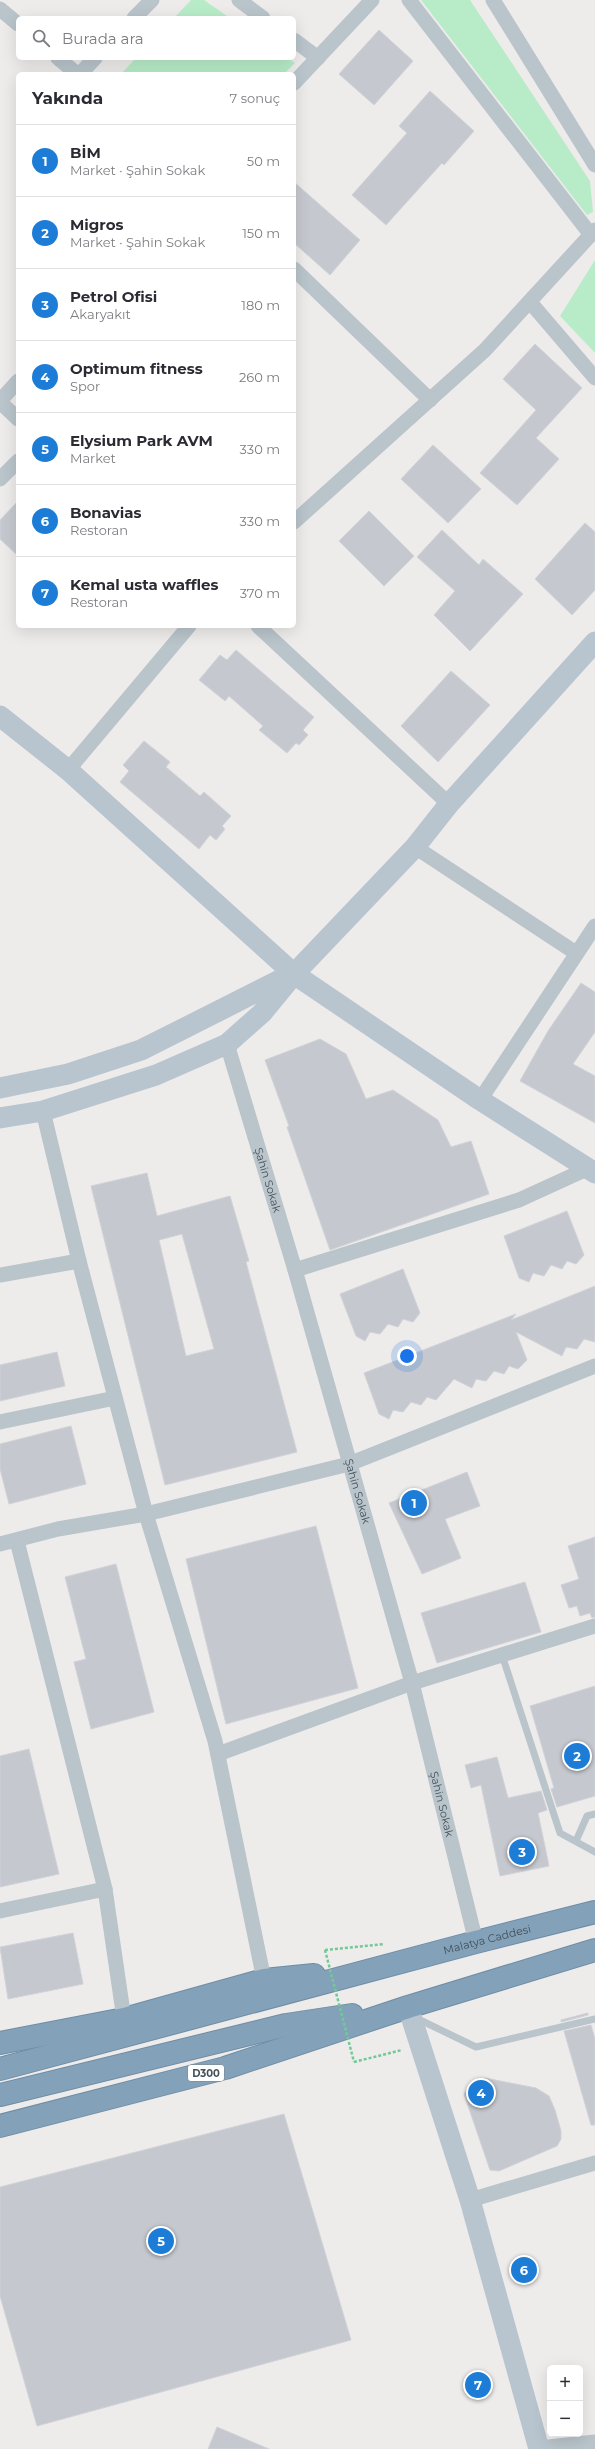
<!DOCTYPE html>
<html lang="tr">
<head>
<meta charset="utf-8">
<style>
	:root { --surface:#fff; --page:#f2f2f3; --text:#2b2b33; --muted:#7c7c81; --line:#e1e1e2; --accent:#1c7cd6 }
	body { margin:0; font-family:Montserrat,sans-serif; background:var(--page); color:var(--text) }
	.controls { position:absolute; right:12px; bottom:12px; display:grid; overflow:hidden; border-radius:6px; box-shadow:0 4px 16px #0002 }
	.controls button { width:36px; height:36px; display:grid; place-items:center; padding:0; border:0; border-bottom:1px solid var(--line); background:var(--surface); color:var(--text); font:20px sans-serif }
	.you { position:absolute; left:407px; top:1356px; width:14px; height:14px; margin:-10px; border:3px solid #fff; border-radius:50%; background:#1a73e8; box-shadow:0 0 0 6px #1a73e833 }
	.badge { display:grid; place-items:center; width:26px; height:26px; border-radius:50%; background:var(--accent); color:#fff; font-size:13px; font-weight:700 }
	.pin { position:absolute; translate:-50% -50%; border:2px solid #fff; box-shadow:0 1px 4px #0006 }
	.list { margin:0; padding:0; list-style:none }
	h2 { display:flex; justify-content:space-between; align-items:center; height:52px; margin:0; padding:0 16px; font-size:17px }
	h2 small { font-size:13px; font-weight:400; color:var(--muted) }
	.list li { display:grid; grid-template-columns:26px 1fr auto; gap:12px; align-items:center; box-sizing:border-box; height:72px; padding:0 16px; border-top:1px solid var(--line) }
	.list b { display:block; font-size:15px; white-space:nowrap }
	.list p { margin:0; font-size:13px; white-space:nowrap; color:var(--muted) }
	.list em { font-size:13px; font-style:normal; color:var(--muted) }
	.icon { flex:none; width:22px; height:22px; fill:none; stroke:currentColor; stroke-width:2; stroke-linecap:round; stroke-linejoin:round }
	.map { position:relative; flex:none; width:595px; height:2449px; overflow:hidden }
	.search { position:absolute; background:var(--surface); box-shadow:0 4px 16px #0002; left:16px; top:16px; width:280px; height:44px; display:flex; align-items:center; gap:10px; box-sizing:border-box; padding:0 14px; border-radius:6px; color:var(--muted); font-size:15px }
	.panel { position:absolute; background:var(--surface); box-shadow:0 4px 16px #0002; left:16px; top:72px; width:280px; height:556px; border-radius:6px }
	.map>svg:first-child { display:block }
	.green { fill:#b8ecc8 }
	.building { fill:#c5c8ce; stroke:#cfd2d7; fill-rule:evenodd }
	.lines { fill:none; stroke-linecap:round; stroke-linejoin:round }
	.highway-casing { stroke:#6e8da5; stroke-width:24 }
	.path { stroke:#72c997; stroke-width:2.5; stroke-dasharray:3 2; stroke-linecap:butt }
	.lane { stroke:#b9c4cb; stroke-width:7 }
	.street { stroke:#b9c4cb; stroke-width:15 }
	.secondary { stroke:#b8c5cf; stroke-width:21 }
	.highway { stroke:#83a2ba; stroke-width:22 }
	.path-bridge { stroke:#72c997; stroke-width:2.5; stroke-dasharray:3 2; stroke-linecap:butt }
	.labels { text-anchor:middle; stroke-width:3; stroke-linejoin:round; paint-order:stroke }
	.shield { fill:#fff; stroke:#7c848a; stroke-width:1 }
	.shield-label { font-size:10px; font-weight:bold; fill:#445058 }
	.street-label { font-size:11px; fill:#445058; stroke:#fff }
</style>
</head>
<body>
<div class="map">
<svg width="595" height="2449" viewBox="0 0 595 2449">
	<rect width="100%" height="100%" fill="#eeebeb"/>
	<path class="green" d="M191,0H204L230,18H174Z
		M421,0H470L590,181L593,212L587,215Z
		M136,58H288L295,63L284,74H121Z
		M595,260V353L560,316Z"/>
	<path class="building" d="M379,30L413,61L374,105L339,74Z
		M430,91L474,131L444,165L442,163L386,225L352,195L407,133L399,126Z
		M294,182L360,240L330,275L294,243Z
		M535,344L582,388L536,438L559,459L517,505L480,473L536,410L503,379Z
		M433,445L481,489L448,523L401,479Z
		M18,501V556L0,539V520Z
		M369,511L414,556L384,586L339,541Z
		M585,523L595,532V590L572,615L535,579Z
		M442,530L479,565L483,559L523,594L470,651L434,615L455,591L417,557Z
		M236,650L314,717L303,730L308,735L299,745L296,743L287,753L259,730L263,726L229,696L225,701L199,680L220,655L227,660Z
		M451,671L490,705L438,762L401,726Z
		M144,741L170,762L166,767L200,796L204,792L231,816L222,826L225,829L216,840L210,835L199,849L120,782L129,771L123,765Z
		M581,983L595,992V1032L573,1064L595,1076V1123L520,1081L548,1031Z
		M320,1039L346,1054L366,1099L393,1090L438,1120L451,1147L471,1141L489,1194L330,1250L287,1127L289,1126L265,1060Z
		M147,1173L157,1216L230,1196L249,1261L246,1262L297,1452L165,1485L91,1186ZM182,1234L214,1349L186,1356L159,1240Z
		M567,1211L584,1255L576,1264L567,1261L562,1269L551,1265L544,1276L533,1273L529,1282L519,1278L504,1236Z
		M403,1269L420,1313L413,1322L403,1319L398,1327L388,1324L380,1334L370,1332L365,1341L356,1336L340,1294Z
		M595,1286V1342L584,1339L577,1349L566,1347L562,1356L516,1332L527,1360L518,1369L509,1366L504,1374L494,1371L486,1381L476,1379L472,1388L454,1379L436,1400L427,1397L421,1405L411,1402L403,1412L393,1410L389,1419L379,1414L364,1373L516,1314L511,1320Z
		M57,1352L65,1386L0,1401V1365Z
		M71,1426L86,1484L9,1504L0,1469V1444Z
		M467,1472L480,1506L445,1519L461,1558L422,1574L389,1503Z
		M316,1526L358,1688L226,1724L186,1559Z
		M595,1537V1617L592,1618L590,1613L580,1616L577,1606L569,1608L561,1585L579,1579L568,1546Z
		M116,1564L154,1712L91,1729L74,1662L86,1659L65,1577Z
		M525,1582L541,1632L437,1663L421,1613Z
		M595,1686V1796L557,1807L551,1789L554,1788L530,1706Z
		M29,1749L59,1874L0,1887V1756Z
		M497,1757L508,1798L541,1791L547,1810L538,1813L549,1866L500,1876L481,1785L471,1788L465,1765Z
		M73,1933L83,1984L8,1999L0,1947Z
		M588,2013V2015L561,2022V2020Z
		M591,2025L595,2039V2125H591L564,2031Z
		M485,2078L536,2088L549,2096L555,2110L561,2131V2139L557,2146L499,2171L490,2170L464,2094L468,2088Z
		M284,2114L351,2340L37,2426L0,2296V2187Z
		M217,2427L269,2449H208Z"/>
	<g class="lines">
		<defs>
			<g id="highway">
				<path d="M0,2043L124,2019L264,1980L314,1975"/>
				<path id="s2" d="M0,2069L476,1942L595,1912"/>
				<path d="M0,2095L286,2025L352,2015"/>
				<path d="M0,2126L225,2068L408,2007L595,1950"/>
			</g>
		</defs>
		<use href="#highway" class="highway-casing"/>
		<path class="path" d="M325,1950L384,1944
			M354,2062L402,2050"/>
		<path class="lane" d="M502,1655L560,1833L595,1852
			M576,1841L587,1816L595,1814
			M416,2018L476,2047L595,2019"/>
		<g class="street">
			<path d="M239,0L263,18"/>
			<path d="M409,0L591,235"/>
			<path d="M493,0L595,165"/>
			<path d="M0,9L18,24"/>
			<path d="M134,18L152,0"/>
			<path d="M294,40L318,58"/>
			<path d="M58,58L77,74"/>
			<path d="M80,74L95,58"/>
			<path d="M294,83L372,0"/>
			<path d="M294,269L430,400"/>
			<path d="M530,302L595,378"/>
			<path d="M0,401L18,381"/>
			<path d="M0,402L18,419"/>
			<path d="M0,479L18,461"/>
			<path d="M294,522L485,350L595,230"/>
			<path d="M258,626L449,804"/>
			<path d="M68,770L189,626"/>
			<path d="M415,847L576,953"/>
			<path id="s1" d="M227,1044L295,1270L412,1683L476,1942"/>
			<path d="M480,1100L595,926"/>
			<path d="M43,1111L79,1261L146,1514L215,1741L264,1980"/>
			<path d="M295,1270L519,1200L589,1168"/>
			<path d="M0,1275L79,1261"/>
			<path d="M0,1422L115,1398"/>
			<path d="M17,1541L105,1889L124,2019"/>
			<path d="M0,1544L58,1529L146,1514L349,1464L595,1366"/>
			<path d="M218,1754L412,1683L595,1626"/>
			<path d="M0,1911L105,1889"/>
			<path d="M470,2200L595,2163"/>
			<path d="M539,2448L595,2442"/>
		</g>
		<path class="secondary" d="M0,716L68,770L294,974L480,1100L595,1173
			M0,1088L68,1074L141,1050L288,976
			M0,1118L43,1111L156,1075L227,1044L262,1013L294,974L415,847L449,804L595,642
			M408,2007L470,2200L539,2449"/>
		<use href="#highway" class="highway"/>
		<path class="path-bridge" d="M325,1950L354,2062"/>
	</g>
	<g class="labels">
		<rect class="shield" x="188" y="2065" width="36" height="16" rx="3"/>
		<g class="shield-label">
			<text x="206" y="2077">D300</text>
		</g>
		<g class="street-label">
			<text dy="4" stroke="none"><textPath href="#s1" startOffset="142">Şahin Sokak</textPath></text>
			<text dy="4" stroke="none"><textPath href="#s1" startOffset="466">Şahin Sokak</textPath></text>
			<text dy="4" stroke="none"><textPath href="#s1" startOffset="790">Şahin Sokak</textPath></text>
			<text dy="4" stroke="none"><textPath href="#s2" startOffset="504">Malatya Caddesi</textPath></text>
		</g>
	</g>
</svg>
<div class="controls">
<button>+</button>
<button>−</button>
</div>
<div class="you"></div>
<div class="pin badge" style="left:414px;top:1503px">1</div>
<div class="pin badge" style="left:577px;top:1756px">2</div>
<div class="pin badge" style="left:522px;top:1852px">3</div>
<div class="pin badge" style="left:481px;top:2093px">4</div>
<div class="pin badge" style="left:161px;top:2241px">5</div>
<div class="pin badge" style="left:524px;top:2270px">6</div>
<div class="pin badge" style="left:478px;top:2385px">7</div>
<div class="search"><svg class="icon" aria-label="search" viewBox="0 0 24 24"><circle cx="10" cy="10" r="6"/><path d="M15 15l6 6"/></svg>Burada ara</div>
<section class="panel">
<h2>Yakında<small>7 sonuç</small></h2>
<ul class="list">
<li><span class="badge">1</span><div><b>BİM</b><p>Market · Şahin Sokak</p></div><em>50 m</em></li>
<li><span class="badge">2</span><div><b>Migros</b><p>Market · Şahin Sokak</p></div><em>150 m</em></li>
<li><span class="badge">3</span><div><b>Petrol Ofisi</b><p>Akaryakıt</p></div><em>180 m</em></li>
<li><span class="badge">4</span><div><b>Optimum fitness</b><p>Spor</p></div><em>260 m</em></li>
<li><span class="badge">5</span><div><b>Elysium Park AVM</b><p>Market</p></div><em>330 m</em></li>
<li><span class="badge">6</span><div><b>Bonavias</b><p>Restoran</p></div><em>330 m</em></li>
<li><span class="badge">7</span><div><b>Kemal usta waffles</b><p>Restoran</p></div><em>370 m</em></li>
</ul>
</section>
</div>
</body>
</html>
